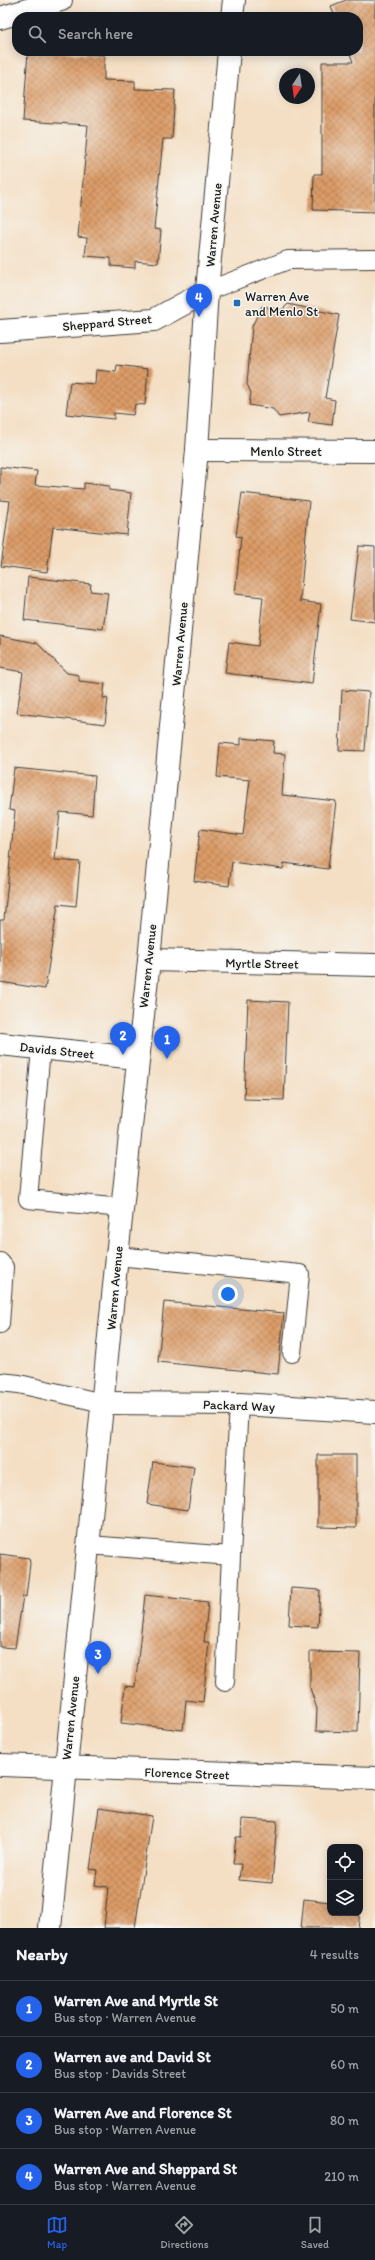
<!DOCTYPE html>
<html lang="en">
<head>
<meta charset="utf-8">
<style>
	:root { --surface:#171b24; --page:#242831; --text:#f1f3f6; --muted:#9ea1a6; --line:#363941; --accent:#2563eb }
	body { margin:0; font-family:Itim,sans-serif; background:var(--page); color:var(--text) }
	.controls { position:absolute; right:12px; bottom:12px; display:grid; overflow:hidden; border-radius:8px; box-shadow:0 2px 10px #0003 }
	.controls button { width:36px; height:36px; display:grid; place-items:center; padding:0; border:0; border-bottom:1px solid var(--line); background:var(--surface); color:var(--text); font:20px sans-serif }
	.compass { position:absolute; left:279px; top:68px; width:36px; height:36px; border-radius:50%; background:var(--surface); box-shadow:0 2px 10px #0003; rotate:193deg }
	.you { position:absolute; left:228px; top:1294px; width:14px; height:14px; margin:-10px; border:3px solid #fff; border-radius:50%; background:#1a73e8; box-shadow:0 0 0 6px #1a73e833 }
	.badge { display:grid; place-items:center; width:26px; height:26px; border-radius:50%; background:var(--accent); color:#fff; font-size:13px; font-weight:700 }
	.pin { position:absolute; translate:-50% -33px; filter:drop-shadow(0 1px 2px #0008) }
	.pin::after { content:''; position:absolute; top:21px; width:14px; height:12px; background:inherit; clip-path:polygon(0 0,100% 0,50% 100%) }
	.list { margin:0; padding:0; list-style:none }
	h2 { display:flex; justify-content:space-between; align-items:center; height:52px; margin:0; padding:0 16px; font-size:17px }
	h2 small { font-size:13px; font-weight:400; color:var(--muted) }
	.list li { display:grid; grid-template-columns:26px 1fr auto; gap:12px; align-items:center; box-sizing:border-box; height:56px; padding:0 16px; border-top:1px solid var(--line) }
	.list b { display:block; font-size:15px; white-space:nowrap }
	.list p { margin:0; font-size:13px; white-space:nowrap; color:var(--muted) }
	.list em { font-size:13px; font-style:normal; color:var(--muted) }
	.icon { flex:none; width:22px; height:22px; fill:none; stroke:currentColor; stroke-width:2; stroke-linecap:round; stroke-linejoin:round }
	.map { position:relative; flex:none; width:375px; height:1928px; overflow:hidden }
	.search { position:absolute; background:var(--surface); box-shadow:0 2px 10px #0003; left:12px; right:12px; top:12px; height:44px; display:flex; align-items:center; gap:10px; box-sizing:border-box; padding:0 14px; border-radius:16px; color:var(--muted); font-size:15px }
	.sheet { height:276px; background:var(--surface) }
	nav { display:flex; justify-content:space-around; align-items:center; box-sizing:border-box; height:56px; border-top:1px solid var(--line); background:var(--surface); font-size:11px; color:var(--muted) }
	nav a { display:grid; justify-items:center; gap:2px }
	nav .on { color:var(--accent) }
	.map>svg:first-child { display:block }
	.building { fill:url(#building-cross-hatch) }
	.lines { fill:none; stroke-linecap:round; stroke-linejoin:round }
	.lane-casing { stroke:#3c3935; stroke-width:20 }
	.street-casing { stroke:#3c3935; stroke-width:24 }
	.secondary-casing { stroke:#3c3935; stroke-width:24 }
	.lane { stroke:#fff; stroke-width:18 }
	.street { stroke:#fff; stroke-width:22 }
	.secondary { stroke:#fff; stroke-width:22 }
	.poi-dot { fill:#1f6fb2; stroke:#f6f6f2; stroke-width:1.5 }
	.labels { text-anchor:middle; stroke-width:3; stroke-linejoin:round; paint-order:stroke }
	.street-label { font-size:13px; fill:#1c1c1c; stroke:#f6f6f2 }
	.poi-label { font-size:13px; fill:#1c1c1c; stroke:#f6f6f2; text-anchor:start }
</style>
</head>
<body>
<div class="map">
<svg width="375" height="1928" viewBox="0 0 375 1928">
	<defs>
		<pattern id="building-cross-hatch" width="8" height="8" patternUnits="userSpaceOnUse"><rect width="8" height="8" fill="#dc9c68"/><path d="M0 0l8 8M0 8l8-8" fill="none" stroke="#b27e55"/></pattern>
	</defs>
	<rect width="100%" height="100%" fill="#f6f6f2"/>
	<filter id="ink" filterUnits="userSpaceOnUse"><feTurbulence type="fractalNoise" baseFrequency=".025" numOctaves="2"/><feDisplacementMap in="SourceGraphic" scale="8" xChannelSelector="R" yChannelSelector="G"/><feConvolveMatrix kernelMatrix="1 2 1 2 8 2 1 2 1" color-interpolation-filters="sRGB"/></filter>
	<filter id="wash" filterUnits="userSpaceOnUse"><feTurbulence type="fractalNoise" baseFrequency=".012" numOctaves="4" result="noise"/><feDisplacementMap in="SourceGraphic" scale="16" xChannelSelector="R" yChannelSelector="G"/><feGaussianBlur stdDeviation="0.9" result="paint"/><feColorMatrix in="noise" values="0 0 0 0 0 0 0 0 0 0 0 0 0 0 0 0 0 1.4 0 .05"/><feComposite in="paint" operator="in"/></filter>
	<g filter="url(#wash)">
		<rect width="100%" height="100%" fill="#f4dfc4"/>
		<g id="blocks">
			<path class="building" d="M346,0H375V212L313,210L314,174H322V62H353L349,51H358V17H335L331,6Z
				M28,51L104,55V80L135,81V89L175,90L172,139H163L154,229L161,230L158,263L135,261V268L111,266V258L85,256L87,238L78,237L88,125L23,121Z
				M288,304L339,315L325,398L335,400L332,425L308,422L310,412L279,417L273,409L249,405L251,393L247,384L252,326L262,306L282,310Z
				M117,365L148,369L145,405L135,404L133,415L114,413V419L66,414L70,382L95,384L96,370L116,372Z
				M0,467L37,471L35,485L84,489V483L109,486V490L131,493L127,535L53,527L47,572L1,566L10,501L0,500Z
				M242,493L309,501L300,601L321,604L312,684L225,673L229,642L258,646L263,597L235,594L241,537L236,536Z
				M359,546L375,547V622L350,619Z
				M28,577L91,584L90,591L108,593L103,629L24,620Z
				M0,636L37,643L67,673L79,675V681L105,684L103,698L108,699L105,724L17,713L23,672L0,668Z
				M342,690L369,692L365,751L339,750Z
				M241,738L274,741L273,753L285,754L282,795L336,801L328,869L284,863L283,869L232,862L229,886L194,881L200,829L243,835L250,780L217,777L220,743L241,745Z
				M14,768L95,776L92,815L60,812L55,860L80,862L76,906L58,904L45,989L0,982V920H4L15,811L9,810Z
				M248,1000L288,1002L284,1100L244,1099Z
				M164,1302L284,1313L278,1374L158,1362Z
				M318,1455H356V1528L318,1527Z
				M153,1462L194,1467L188,1510L147,1504Z
				M0,1554L29,1558L30,1563L26,1597L23,1596L15,1648L0,1647Z
				M291,1588L320,1590L318,1627L289,1625Z
				M145,1595L208,1602L204,1642H209L203,1702L186,1700L183,1730L121,1723L125,1686L135,1687Z
				M310,1652L360,1653L358,1732L316,1731L317,1709L310,1688Z
				M99,1808L152,1816L135,1928H104L108,1887L95,1885L97,1870L90,1869Z
				M242,1819L277,1821L272,1883L239,1880L241,1864H233L236,1837H241Z
				M304,1899L330,1902V1913H360L361,1905L358,1928H301Z"/>
		</g>
	</g>
	<g filter="url(#ink)">
		<use href="#blocks" fill-opacity="0" stroke="#3c3935" stroke-width="1"/>
		<g class="lines">
			<defs>
				<path id="lane" d="M207,291L288,260L375,259
					M41,1048L28,1199L122,1208
					M117,1256L300,1274L292,1353
					M0,1262L4,1267L0,1324
					M0,1382L19,1384L103,1403
					M89,1545L231,1556L225,1682
					M231,1556L239,1404"/>
				<path id="street" d="M0,18L61,0
					M0,331L154,320L207,291
					M197,450L375,451
					M149,960L375,965
					M0,1044L137,1058
					M103,1403L239,1404L375,1412
					M0,1765L375,1778"/>
				<path id="secondary" d="M232,17L234,0
					M50,1928L117,1256L149,960L197,450L207,291L229,51"/>
			</defs>
			<use href="#lane" class="lane-casing"/>
			<use href="#street" class="street-casing"/>
			<use href="#secondary" class="secondary-casing"/>
			<use href="#lane" class="lane"/>
			<use href="#street" class="street"/>
			<use href="#secondary" class="secondary"/>
		</g>
	</g>
	<rect class="poi-dot" x="233" y="299" width="8" height="8" rx="2"/>
	<g class="labels">
		<g class="street-label">
			<text transform="translate(213 225) rotate(-85)" y="5">Warren Avenue</text>
			<text transform="translate(107 322) rotate(-5)" y="5">Sheppard Street</text>
			<text x="286" y="456">Menlo Street</text>
			<text transform="translate(179 644) rotate(-85)" y="5">Warren Avenue</text>
			<text transform="translate(262 963) rotate(1)" y="5">Myrtle Street</text>
			<text transform="translate(147 966) rotate(-84)" y="5">Warren Avenue</text>
			<text transform="translate(57 1050) rotate(6)" y="5">Davids Street</text>
			<text transform="translate(114 1288) rotate(-85)" y="5">Warren Avenue</text>
			<text transform="translate(239 1405) rotate(2)" y="5">Packard Way</text>
			<text transform="translate(70 1718) rotate(-84)" y="5">Warren Avenue</text>
			<text transform="translate(187 1773) rotate(2)" y="5">Florence Street</text>
		</g>
		<g class="poi-label">
			<text x="245" y="301">Warren Ave<tspan x="245" dy="15">and Menlo St</tspan></text>
		</g>
	</g>
</svg>
<div class="controls">
<button><svg class="icon" aria-label="locate" viewBox="0 0 24 24"><circle cx="12" cy="12" r="6"/><path d="M12 2v4M12 18v4M2 12h4M18 12h4"/></svg></button>
<button><svg class="icon" aria-label="layers" viewBox="0 0 24 24"><path d="M12 4l9 5-9 5-9-5zM3 14l9 5 9-5"/></svg></button>
</div>
<svg class="compass" viewBox="-18 -18 36 36"><path d="M0-13l5 13h-10z" fill="#e53935"/><path d="M0 13l5-13h-10z" fill="#9ea1a6"/></svg>
<div class="you"></div>
<div class="pin badge" style="left:167px;top:1059px">1</div>
<div class="pin badge" style="left:123px;top:1055px">2</div>
<div class="pin badge" style="left:98px;top:1674px">3</div>
<div class="pin badge" style="left:199px;top:317px">4</div>
<div class="search"><svg class="icon" aria-label="search" viewBox="0 0 24 24"><circle cx="10" cy="10" r="6"/><path d="M15 15l6 6"/></svg>Search here</div>
</div>
<section class="sheet">
<h2>Nearby<small>4 results</small></h2>
<ul class="list">
<li><span class="badge">1</span><div><b>Warren Ave and Myrtle St</b><p>Bus stop · Warren Avenue</p></div><em>50 m</em></li>
<li><span class="badge">2</span><div><b>Warren ave and David St</b><p>Bus stop · Davids Street</p></div><em>60 m</em></li>
<li><span class="badge">3</span><div><b>Warren Ave and Florence St</b><p>Bus stop · Warren Avenue</p></div><em>80 m</em></li>
<li><span class="badge">4</span><div><b>Warren Ave and Sheppard St</b><p>Bus stop · Warren Avenue</p></div><em>210 m</em></li>
</ul>
</section>
<nav>
<a class="on"><svg class="icon" aria-label="map" viewBox="0 0 24 24"><path d="M3 6l6-2 6 2 6-2v14l-6 2-6-2-6 2zM9 4v14M15 6v14"/></svg>Map</a>
<a><svg class="icon" aria-label="directions" viewBox="0 0 24 24"><path d="M12 3l9 9-9 9-9-9zM9 14v-3h6M13 9l2 2-2 2"/></svg>Directions</a>
<a><svg class="icon" aria-label="saved" viewBox="0 0 24 24"><path d="M7 4h10v16l-5-4-5 4z"/></svg>Saved</a>
</nav>
</body>
</html>
